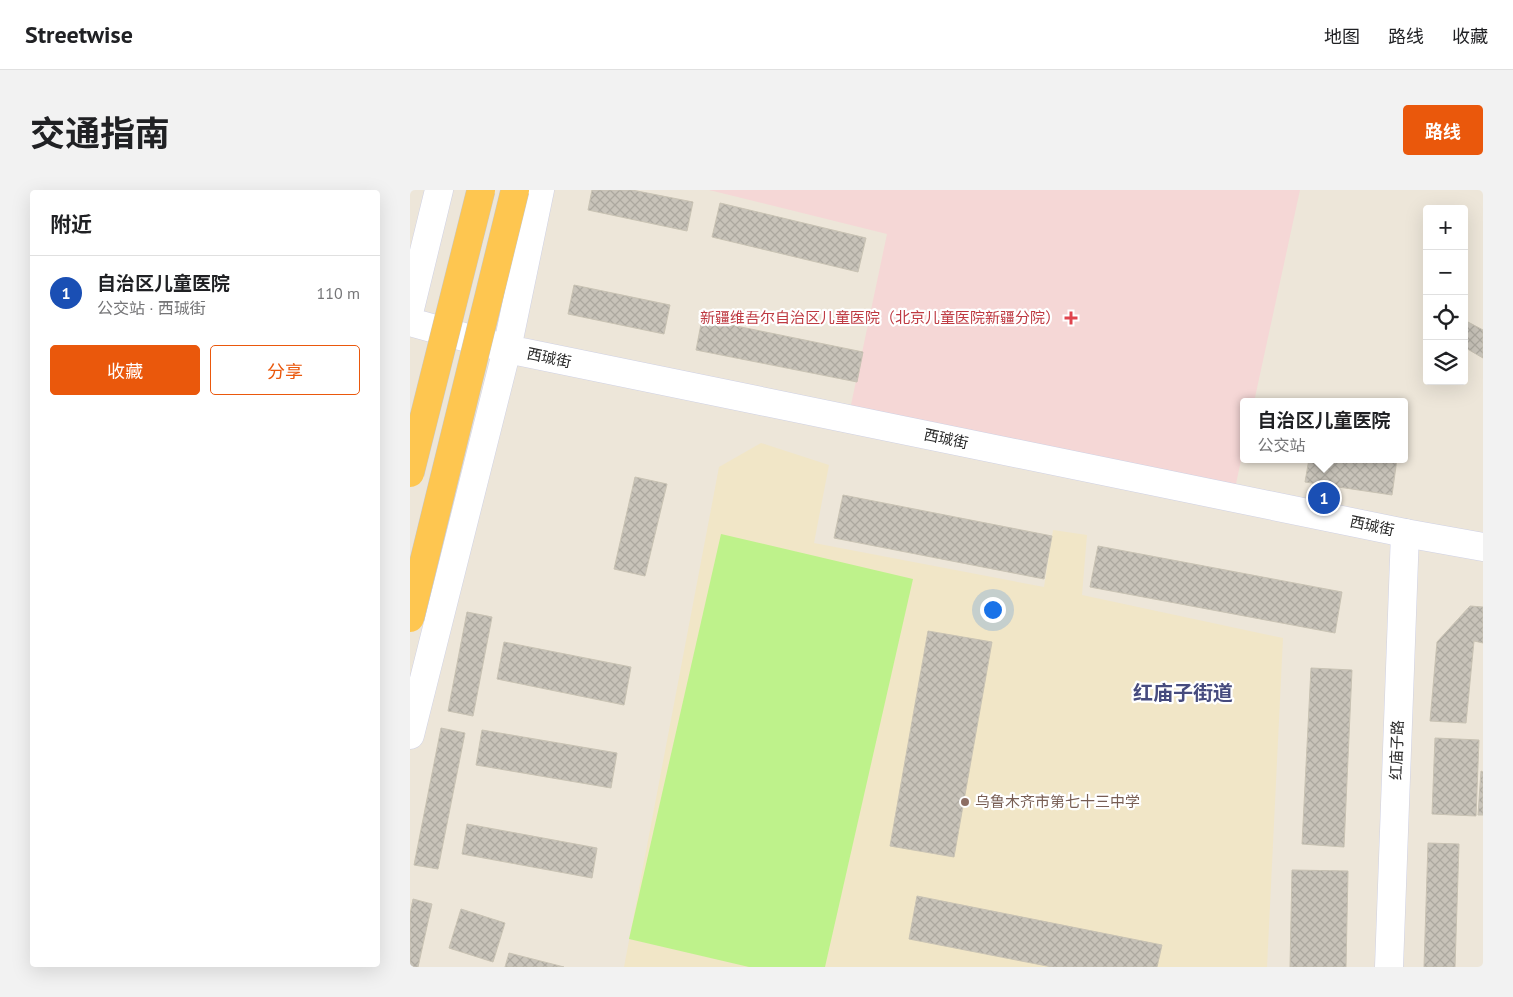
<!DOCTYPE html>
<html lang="zh">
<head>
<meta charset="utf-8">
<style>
	:root { --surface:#fff; --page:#f2f2f2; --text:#202124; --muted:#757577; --line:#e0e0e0; --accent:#ea580c }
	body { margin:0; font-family:"PT Sans","Noto Sans SC",sans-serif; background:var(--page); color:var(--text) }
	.controls { position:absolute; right:15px; top:15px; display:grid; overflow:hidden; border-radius:5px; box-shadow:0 5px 20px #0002 }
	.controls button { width:45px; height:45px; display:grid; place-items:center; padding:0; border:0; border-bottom:1px solid var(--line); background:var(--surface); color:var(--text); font:25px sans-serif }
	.you { position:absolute; left:582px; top:419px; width:18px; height:18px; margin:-12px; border:4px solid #fff; border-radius:50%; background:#1a73e8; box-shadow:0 0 0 8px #1a73e833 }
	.badge { display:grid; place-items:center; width:32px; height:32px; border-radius:50%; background:var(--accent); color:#fff; font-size:16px; font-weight:700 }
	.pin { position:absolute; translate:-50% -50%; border:2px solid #fff; box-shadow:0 1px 5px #0006 }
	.popup { position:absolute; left:830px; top:208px; width:168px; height:65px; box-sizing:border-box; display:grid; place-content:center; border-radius:5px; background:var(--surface); filter:drop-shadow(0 1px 4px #0005); font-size:16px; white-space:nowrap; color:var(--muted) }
	.popup b { font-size:19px; color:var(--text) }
	.popup::after { content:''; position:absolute; left:50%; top:100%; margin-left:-10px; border:10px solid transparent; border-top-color:var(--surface) }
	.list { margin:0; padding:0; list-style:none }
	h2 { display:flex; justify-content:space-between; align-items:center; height:65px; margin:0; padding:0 20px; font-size:21px }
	h2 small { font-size:16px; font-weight:400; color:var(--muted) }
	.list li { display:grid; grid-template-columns:32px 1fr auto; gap:15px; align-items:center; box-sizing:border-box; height:75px; padding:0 20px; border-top:1px solid var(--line) }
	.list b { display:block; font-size:19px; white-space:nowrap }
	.list p { margin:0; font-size:16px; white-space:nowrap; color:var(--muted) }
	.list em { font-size:16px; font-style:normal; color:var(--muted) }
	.actions { display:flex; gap:10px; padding:15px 20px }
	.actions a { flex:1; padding:11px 0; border:1px solid var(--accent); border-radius:5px; text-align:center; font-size:18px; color:var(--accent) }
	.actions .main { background:var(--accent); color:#fff }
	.icon { flex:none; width:28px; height:28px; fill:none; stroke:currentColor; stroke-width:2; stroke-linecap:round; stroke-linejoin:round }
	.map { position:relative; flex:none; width:1073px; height:777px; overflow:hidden; border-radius:5px }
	header { display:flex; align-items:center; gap:30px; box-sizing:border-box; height:70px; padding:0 25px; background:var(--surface); border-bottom:1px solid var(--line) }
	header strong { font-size:24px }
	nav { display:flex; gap:28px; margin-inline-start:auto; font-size:18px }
	.intro { display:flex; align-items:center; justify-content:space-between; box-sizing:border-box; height:120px; padding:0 30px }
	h1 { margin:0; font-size:35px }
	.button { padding:12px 22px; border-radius:5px; background:var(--accent); color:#fff; font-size:18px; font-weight:700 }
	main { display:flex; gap:30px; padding:0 30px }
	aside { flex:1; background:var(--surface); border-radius:5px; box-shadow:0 5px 20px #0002 }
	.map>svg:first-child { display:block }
	.education { fill:#f1e6c7 }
	.medical { fill:#f5d7d6 }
	.pitch { fill:#bef28b }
	.building { fill:url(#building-cross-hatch); stroke:#c8c2b3 }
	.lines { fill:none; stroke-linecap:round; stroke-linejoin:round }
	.tertiary-casing { stroke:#cfd1e4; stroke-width:29 }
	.secondary-casing { stroke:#cfd1e4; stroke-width:29 }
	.tertiary { stroke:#fff; stroke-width:28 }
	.secondary { stroke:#fff; stroke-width:28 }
	.trunk-bridge-casing { stroke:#c7c7c7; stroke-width:29; stroke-linecap:butt }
	.trunk-bridge { stroke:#fec650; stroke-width:28 }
	.health-dot { fill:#e0444e; stroke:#fff; stroke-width:2 }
	.education-dot { fill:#8d6e63; stroke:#fff; stroke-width:2 }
	.labels { text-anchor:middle; stroke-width:4.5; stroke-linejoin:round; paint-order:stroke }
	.health-label { font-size:15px; fill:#be3a42; stroke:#fff; text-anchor:end }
	.street-label { font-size:15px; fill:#292929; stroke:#fff }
	.education-label { font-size:15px; fill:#785e54; stroke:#fff; text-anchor:start }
	.district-label { font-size:20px; font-weight:bold; fill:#464b7e; stroke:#fff }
</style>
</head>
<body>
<header>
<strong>Streetwise</strong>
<nav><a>地图</a><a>路线</a><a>收藏</a></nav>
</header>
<div class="intro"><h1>交通指南</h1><a class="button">路线</a></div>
<main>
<aside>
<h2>附近<small></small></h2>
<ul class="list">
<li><span class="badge" style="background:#1a4fb4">1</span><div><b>自治区儿童医院</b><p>公交站 · 西珹街</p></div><em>110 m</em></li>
</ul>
<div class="actions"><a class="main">收藏</a><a>分享</a></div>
</aside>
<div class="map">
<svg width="1073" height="777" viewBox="0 0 1073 777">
	<defs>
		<pattern id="building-cross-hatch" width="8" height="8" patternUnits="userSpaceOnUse" patternTransform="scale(1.25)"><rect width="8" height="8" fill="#c8c3b9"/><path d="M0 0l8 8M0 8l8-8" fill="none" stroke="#aca89f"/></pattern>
	</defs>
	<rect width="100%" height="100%" fill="#ede6d9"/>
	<path class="education" d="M351,253L419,275L404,353L634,397L643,340L677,345L672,405L873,448L857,777H214L309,277Z"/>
	<path class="medical" d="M299,0H890L844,212H834V256L823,308L438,229L477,44Z"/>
	<path class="pitch" d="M311,344L503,389L415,777H339L219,749Z"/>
	<path class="building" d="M182,0H222L283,12L277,41L178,20Z
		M310,13L456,48L448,82L302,47Z
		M164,95L260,115L254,144L158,124Z
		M292,129L453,162L447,192L286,160Z
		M1058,132L1073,140V168L1054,157V138Z
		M899,269H987L982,305L895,292Z
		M225,287L257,294L235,386L204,379Z
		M433,305L642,346L634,389L424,348Z
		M688,356L932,402L925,443L680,397Z
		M1060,416L1073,417V453L1064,451L1056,533L1020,531L1027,452Z
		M57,422L82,427L63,526L38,521Z
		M518,441L582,452L544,667L480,656Z
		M94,452L221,477L214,515L87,489Z
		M901,478L942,480L934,657L892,654Z
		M31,538L55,543L28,679L4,675Z
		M72,540L207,563L201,598L66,575Z
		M1025,548L1069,550L1066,626L1022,624Z
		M1071,581L1073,582V625H1068Z
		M57,634L187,658L182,688L52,664Z
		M1018,653L1049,654L1045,777H1014Z
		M882,680L938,681L936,777H880Z
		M507,706L752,755L747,777H642L499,749Z
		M3,709L22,714L8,777H0V724Z
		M51,719L95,733L83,772L39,758Z
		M99,763L154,777H95Z"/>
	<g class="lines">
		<defs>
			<path id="tertiary" d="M979,777L995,343"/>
			<path id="secondary" d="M0,119L29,0
				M0,132L97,159L995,343L1073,357
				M0,545L97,159L130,0"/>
		</defs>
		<use href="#tertiary" class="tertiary-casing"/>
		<use href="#secondary" class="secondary-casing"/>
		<use href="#tertiary" class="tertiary"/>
		<use href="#secondary" class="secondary"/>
		<defs>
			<path id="trunk-bridge" d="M0,283L71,0
				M0,428L105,0"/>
		</defs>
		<use href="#trunk-bridge" class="trunk-bridge-casing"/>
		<use href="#trunk-bridge" class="trunk-bridge"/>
	</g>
	<path class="health-dot" d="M658.5 120.5h5v5h5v5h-5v5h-5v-5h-5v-5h5z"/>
	<circle class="education-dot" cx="555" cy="612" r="5"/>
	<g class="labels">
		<g class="health-label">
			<text x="650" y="133">新疆维吾尔自治区儿童医院（北京儿童医院新疆分院）</text>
		</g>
		<g class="street-label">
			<text transform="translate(139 168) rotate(12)" y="5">西珹街</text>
			<text transform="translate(536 249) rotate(12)" y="5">西珹街</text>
			<text transform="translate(962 336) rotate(12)" y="5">西珹街</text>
			<text transform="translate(987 560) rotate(-88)" y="5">红庙子路</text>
		</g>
		<g class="education-label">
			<text x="565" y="617">乌鲁木齐市第七十三中学</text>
		</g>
		<g class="district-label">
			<text x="773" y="510">红庙子街道</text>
		</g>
	</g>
</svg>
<div class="controls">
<button>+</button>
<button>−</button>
<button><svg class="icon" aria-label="locate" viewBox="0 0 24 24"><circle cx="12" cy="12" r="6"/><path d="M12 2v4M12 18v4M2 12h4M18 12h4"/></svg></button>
<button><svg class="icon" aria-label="layers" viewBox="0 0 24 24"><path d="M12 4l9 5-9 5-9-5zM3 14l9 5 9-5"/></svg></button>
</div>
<div class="you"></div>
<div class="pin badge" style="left:914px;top:308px;background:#1a4fb4">1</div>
<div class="popup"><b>自治区儿童医院</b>公交站</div>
</div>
</main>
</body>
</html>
